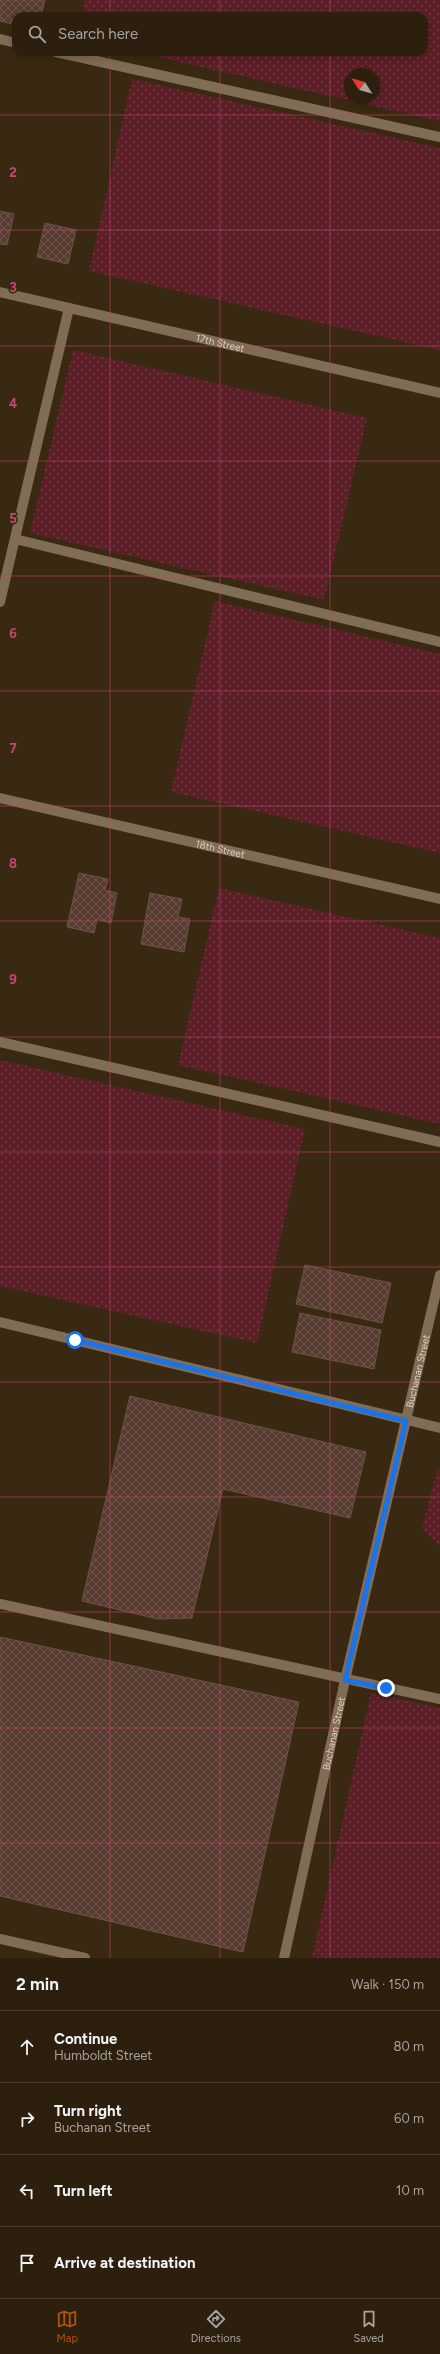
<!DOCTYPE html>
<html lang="en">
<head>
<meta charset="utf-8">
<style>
	:root { --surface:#2c1f0e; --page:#382c1c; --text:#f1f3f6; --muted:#a6a29e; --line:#483d2e; --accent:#b45309 }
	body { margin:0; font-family:Figtree,sans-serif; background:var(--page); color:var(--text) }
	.compass { position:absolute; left:344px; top:68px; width:36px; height:36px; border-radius:50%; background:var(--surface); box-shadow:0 2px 10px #0003; rotate:306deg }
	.stop { position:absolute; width:12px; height:12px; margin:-9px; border:3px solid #1a73e8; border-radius:50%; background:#fff }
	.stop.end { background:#1a73e8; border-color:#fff; box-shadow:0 1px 4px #0008 }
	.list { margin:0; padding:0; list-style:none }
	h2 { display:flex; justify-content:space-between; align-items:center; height:52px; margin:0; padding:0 16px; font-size:17px }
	h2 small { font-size:13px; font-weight:400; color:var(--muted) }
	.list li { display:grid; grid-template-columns:26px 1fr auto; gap:12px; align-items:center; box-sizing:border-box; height:72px; padding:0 16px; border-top:1px solid var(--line) }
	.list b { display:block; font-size:15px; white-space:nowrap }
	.list p { margin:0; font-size:13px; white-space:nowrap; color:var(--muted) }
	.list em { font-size:13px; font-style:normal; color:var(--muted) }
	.icon { flex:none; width:22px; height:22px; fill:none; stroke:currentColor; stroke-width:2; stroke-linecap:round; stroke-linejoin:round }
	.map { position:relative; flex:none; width:440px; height:1958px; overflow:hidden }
	.search { position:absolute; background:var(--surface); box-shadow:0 2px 10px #0003; left:12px; right:12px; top:12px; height:44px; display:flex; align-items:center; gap:10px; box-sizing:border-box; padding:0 14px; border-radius:12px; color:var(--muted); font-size:15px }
	.sheet { height:340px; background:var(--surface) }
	nav { display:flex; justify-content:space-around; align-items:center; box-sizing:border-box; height:56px; border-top:1px solid var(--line); background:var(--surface); font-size:11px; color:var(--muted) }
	nav a { display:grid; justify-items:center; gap:2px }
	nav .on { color:var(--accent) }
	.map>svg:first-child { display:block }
	.grass { fill:url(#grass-dots); fill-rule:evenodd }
	.building { fill:url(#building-cross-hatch); stroke:#6e5144 }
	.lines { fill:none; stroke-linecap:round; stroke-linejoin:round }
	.lane { stroke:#816d55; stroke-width:10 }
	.street { stroke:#816d55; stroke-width:10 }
	.secondary { stroke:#816d55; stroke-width:10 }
	.route { stroke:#1a73e8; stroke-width:5 }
	.grid { fill:none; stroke:#c84675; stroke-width:1; stroke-opacity:0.55 }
	.labels { text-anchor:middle; stroke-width:3; stroke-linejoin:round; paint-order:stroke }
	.street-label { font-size:10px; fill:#dcd1c4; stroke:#3a2912 }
	.grid-label { font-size:13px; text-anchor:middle; font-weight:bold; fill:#c84675; stroke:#3a2912; stroke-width:3; stroke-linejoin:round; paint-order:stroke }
</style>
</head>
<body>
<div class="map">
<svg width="440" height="1958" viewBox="0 0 440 1958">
	<defs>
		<pattern id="grass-dots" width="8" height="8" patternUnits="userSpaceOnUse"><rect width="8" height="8" fill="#5c1f27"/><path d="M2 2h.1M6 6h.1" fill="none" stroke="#733e45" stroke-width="1.8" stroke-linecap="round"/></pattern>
		<pattern id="building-cross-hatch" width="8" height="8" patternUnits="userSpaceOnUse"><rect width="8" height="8" fill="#583c31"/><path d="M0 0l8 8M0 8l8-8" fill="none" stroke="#6f574d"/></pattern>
	</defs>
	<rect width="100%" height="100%" fill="#3a2912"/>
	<path class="grass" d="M85,0H440V121L136,52H424V16H82ZM350,74H374V98H350Z
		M132,79L440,148V350L89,271Z
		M73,350L367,418L324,600L30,533Z
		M215,601L440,654V853L171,792Z
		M219,888L440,938V1124L178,1065Z
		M0,1060L305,1129L257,1343L0,1286Z
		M437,1470L440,1471V1546L422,1529Z
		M371,1693L440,1708V1958H312Z"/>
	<path class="building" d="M0,0H45L41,16H16V25L0,21Z
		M0,211L14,214L7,245L0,244Z
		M45,223L76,230L68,264L37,257Z
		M79,873L108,879L105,890L117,893L111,923L97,919L94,933L67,927Z
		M150,893L182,899L178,917L190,919L184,952L141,944Z
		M305,1265L391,1283L382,1323L296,1304Z
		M300,1313L381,1330L374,1369L292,1352Z
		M130,1396L366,1452L350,1518L223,1489L192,1618L158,1619L82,1601Z
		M0,1637L299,1702L243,1952L0,1896Z"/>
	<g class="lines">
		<path class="lane" d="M0,39L16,43
			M56,52L440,137
			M15,539L440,642
			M0,602L69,308
			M0,1042L440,1142
			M0,1604L440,1699"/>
		<g class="street">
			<path id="s1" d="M0,292L440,393"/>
			<path id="s2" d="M0,798L440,899"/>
			<path d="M0,1322L440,1428"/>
			<path d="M0,1939L85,1958"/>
		</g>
		<path class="secondary" id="s3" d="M284,1958L345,1680L440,1275"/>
	</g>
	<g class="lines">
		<path class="route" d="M75,1340L406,1421L345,1680L386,1688"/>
	</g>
	<path class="grid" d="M110,0V16M220,0V16M330,0V16M110,52V1958M220,52V1958M330,52V1958M0,115H440M0,230H440M0,346H440M0,461H440M0,576H440M0,691H440M0,806H440M0,921H440M0,1037H440M0,1152H440M0,1267H440M0,1382H440M0,1497H440M0,1612H440M0,1728H440M0,1843H440"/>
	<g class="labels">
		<g class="street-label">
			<text dy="4" stroke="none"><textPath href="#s1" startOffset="226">17th Street</textPath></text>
			<text dy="4" stroke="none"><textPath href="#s2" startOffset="226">18th Street</textPath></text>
			<text dy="4" stroke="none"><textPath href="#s3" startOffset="602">Buchanan Street</textPath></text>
			<text dy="4" stroke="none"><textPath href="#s3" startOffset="230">Buchanan Street</textPath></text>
		</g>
	</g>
	<g class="grid-label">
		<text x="13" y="177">2</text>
		<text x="13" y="292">3</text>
		<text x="13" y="408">4</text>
		<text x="13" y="523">5</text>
		<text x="13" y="638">6</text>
		<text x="13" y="753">7</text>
		<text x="13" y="868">8</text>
		<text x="13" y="984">9</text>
	</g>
</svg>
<svg class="compass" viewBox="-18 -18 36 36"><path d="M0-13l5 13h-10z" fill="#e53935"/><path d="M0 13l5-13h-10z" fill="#a6a29e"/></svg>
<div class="stop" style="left:75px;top:1340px"></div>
<div class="stop end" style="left:386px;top:1688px"></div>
<div class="search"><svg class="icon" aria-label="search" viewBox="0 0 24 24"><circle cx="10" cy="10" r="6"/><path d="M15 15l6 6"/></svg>Search here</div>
</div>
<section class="sheet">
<h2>2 min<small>Walk · 150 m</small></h2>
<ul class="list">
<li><svg class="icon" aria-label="ahead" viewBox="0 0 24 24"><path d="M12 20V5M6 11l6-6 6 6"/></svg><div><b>Continue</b><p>Humboldt Street</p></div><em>80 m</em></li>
<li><svg class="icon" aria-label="right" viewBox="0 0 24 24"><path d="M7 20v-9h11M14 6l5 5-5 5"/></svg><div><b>Turn right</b><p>Buchanan Street</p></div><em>60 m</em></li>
<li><svg class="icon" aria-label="left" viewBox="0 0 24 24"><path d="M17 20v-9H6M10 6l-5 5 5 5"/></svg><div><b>Turn left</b></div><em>10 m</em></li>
<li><svg class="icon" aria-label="arrive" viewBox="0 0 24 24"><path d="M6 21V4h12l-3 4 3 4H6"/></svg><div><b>Arrive at destination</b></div></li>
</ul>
</section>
<nav>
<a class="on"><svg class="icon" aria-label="map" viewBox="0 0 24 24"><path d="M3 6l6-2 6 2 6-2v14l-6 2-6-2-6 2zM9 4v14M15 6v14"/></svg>Map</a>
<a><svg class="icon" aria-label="directions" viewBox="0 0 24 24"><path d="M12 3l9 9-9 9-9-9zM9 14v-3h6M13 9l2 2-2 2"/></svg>Directions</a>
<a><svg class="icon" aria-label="saved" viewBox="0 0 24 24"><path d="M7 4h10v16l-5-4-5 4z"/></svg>Saved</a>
</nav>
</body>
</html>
